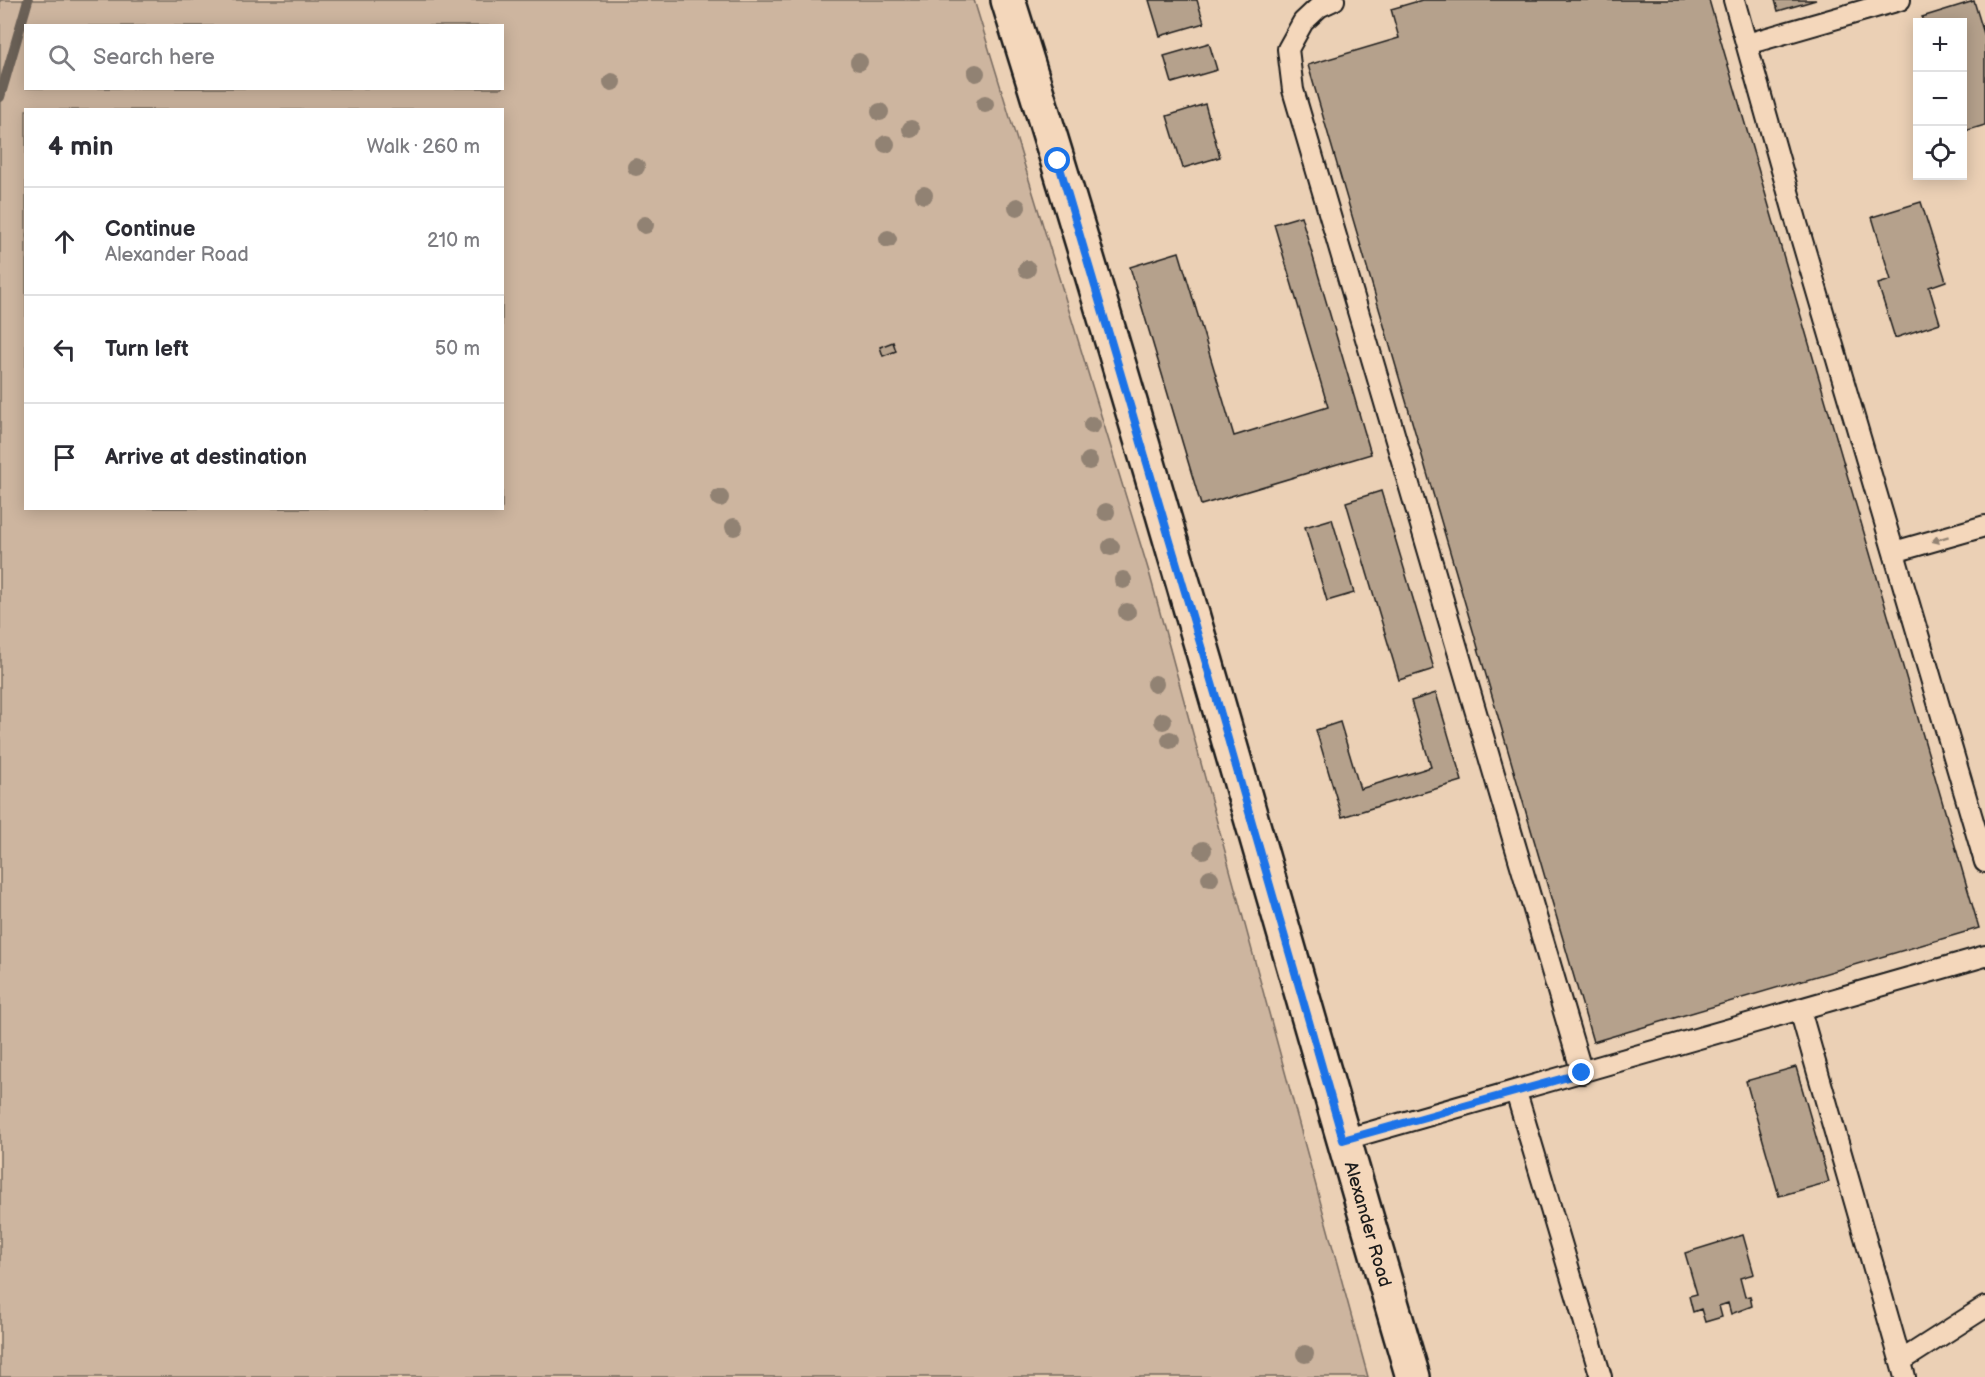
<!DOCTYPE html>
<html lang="en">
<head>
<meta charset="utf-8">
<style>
	:root { --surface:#fff; --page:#f2f2f3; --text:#2b2b33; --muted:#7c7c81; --line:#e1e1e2 }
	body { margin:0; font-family:"Balsamiq Sans",sans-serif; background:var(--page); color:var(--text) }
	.controls { position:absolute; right:18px; top:18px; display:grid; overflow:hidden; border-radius:0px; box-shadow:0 3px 15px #0003 }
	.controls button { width:54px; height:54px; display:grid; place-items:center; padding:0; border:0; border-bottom:2px solid var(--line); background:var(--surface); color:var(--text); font:30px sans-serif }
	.stop { position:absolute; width:18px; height:18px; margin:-14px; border:4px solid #1a73e8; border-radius:50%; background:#fff }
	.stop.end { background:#1a73e8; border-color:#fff; box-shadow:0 2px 6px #0008 }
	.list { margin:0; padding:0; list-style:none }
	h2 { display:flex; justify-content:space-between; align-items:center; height:78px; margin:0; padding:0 24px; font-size:26px }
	h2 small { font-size:20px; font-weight:400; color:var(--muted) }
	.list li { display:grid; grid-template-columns:39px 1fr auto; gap:18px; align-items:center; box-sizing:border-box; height:108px; padding:0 24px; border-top:2px solid var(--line) }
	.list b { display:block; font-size:22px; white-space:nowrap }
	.list p { margin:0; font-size:20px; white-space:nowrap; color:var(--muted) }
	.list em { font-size:20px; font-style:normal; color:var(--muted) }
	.icon { flex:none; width:33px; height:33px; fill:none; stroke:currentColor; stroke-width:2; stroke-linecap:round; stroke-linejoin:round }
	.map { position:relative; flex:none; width:1985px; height:1377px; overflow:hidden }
	.search { position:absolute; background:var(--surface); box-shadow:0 3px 15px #0003; left:24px; top:24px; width:480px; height:66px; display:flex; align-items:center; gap:15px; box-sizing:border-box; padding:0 21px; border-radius:0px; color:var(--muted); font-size:22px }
	.panel { position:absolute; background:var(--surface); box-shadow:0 3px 15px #0003; left:24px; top:108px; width:480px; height:402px; border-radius:0px }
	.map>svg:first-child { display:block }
	.green { fill:#cdb59f; stroke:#74685e; stroke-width:1.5; fill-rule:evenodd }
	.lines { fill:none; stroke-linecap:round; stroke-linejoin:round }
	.stream { stroke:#6b6056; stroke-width:10 }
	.building { fill:#b5a18c; stroke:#1c1c1c; stroke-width:1.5 }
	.lane-casing { stroke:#1c1c1c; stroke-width:24 }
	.secondary-casing { stroke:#1c1c1c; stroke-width:38 }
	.lane { stroke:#f4d7bb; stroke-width:20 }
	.secondary { stroke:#f4d7bb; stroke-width:33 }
	.tree { fill:#918273 }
	.oneway { fill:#938373 }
	.route { stroke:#1a73e8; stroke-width:8 }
	.labels { text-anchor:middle; stroke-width:6; stroke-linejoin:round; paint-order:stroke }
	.street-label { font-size:18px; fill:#1c1c1c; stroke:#f4d7bb }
</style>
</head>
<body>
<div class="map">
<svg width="1985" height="1377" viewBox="0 0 1985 1377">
	<rect width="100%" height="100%" fill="#ebd0b5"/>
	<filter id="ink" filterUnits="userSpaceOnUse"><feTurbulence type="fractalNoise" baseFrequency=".0167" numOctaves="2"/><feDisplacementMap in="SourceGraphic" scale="12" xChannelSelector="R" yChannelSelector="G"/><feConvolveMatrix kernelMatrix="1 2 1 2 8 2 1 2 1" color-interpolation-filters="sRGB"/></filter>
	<g filter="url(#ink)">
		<path class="green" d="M0,0H974L1149,572L1368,1377H0ZM26,26H502V88H26ZM26,110H502V508H26Z"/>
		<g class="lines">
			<path class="stream" d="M0,97L28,0"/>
		</g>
		<path class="building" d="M1149,0H1197L1204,23L1160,36Z
			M1422,0H1709L1979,928L1593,1042L1308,65L1399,38L1391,9Z
			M1775,0H1816L1778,11Z
			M1974,1L1985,37V125L1962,132V22H1924L1922,17Z
			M1209,43L1217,70L1172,83L1164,56Z
			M1205,104L1220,157L1183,168L1167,116Z
			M1921,202L1946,281L1929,287L1940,323L1895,338L1878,284L1891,280L1872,217Z
			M1301,216L1371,454L1201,505L1130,267L1179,252L1234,436L1328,407L1274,224Z
			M893,342L896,351L883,356L880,347Z
			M1381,491L1434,669L1399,680L1346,502Z
			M1332,519L1354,593L1327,601L1305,527Z
			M1436,693L1462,781L1342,817L1316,730L1340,722L1360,789L1431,767L1411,701Z
			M1796,1067L1829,1182L1779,1196L1746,1081Z
			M1743,1235L1754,1274L1740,1278L1745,1297L1750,1296L1752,1306L1731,1314L1728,1303L1719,1306L1722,1317L1705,1322L1701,1309L1693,1312L1689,1296L1697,1294L1685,1253Z"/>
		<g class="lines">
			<defs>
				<path id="lane" d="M1334,0L1319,7L1303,22L1288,49L1293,90L1582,1073
					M1734,0L1798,227L1985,862
					M1747,44L1900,0
					M1894,552L1985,526
					M1800,1010L1905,1377
					M1516,1092L1601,1377
					M1343,1140L1985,956
					M1901,1361L1985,1307"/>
				<path id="secondary" d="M1008,0C1151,457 1278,918 1413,1377"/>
			</defs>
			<use href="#lane" class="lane-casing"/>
			<use href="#secondary" class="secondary-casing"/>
			<use href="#lane" class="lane"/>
			<use href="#secondary" class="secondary"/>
		</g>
		<g class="tree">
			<circle cx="859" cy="62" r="9"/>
			<circle cx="976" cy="73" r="9"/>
			<circle cx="612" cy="82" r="9"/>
			<circle cx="985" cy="104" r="9"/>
			<circle cx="880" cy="112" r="9"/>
			<circle cx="911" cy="129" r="9"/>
			<circle cx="886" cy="144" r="9"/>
			<circle cx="636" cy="167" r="9"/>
			<circle cx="924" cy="195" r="9"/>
			<circle cx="1017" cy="207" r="9"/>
			<circle cx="645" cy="225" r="9"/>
			<circle cx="888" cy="239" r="9"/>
			<circle cx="1027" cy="269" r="9"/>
			<circle cx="1092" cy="425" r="9"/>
			<circle cx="1089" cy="461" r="9"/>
			<circle cx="720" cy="498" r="9"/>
			<circle cx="1106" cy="512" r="9"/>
			<circle cx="734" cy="527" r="9"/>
			<circle cx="1111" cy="547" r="9"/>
			<circle cx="1123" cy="580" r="9"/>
			<circle cx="1127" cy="612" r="9"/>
			<circle cx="1155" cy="684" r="9"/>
			<circle cx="1163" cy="721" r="9"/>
			<circle cx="1170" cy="740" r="9"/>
			<circle cx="1203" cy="850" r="9"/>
			<circle cx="1210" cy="878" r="9"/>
			<circle cx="1305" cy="1354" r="9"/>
		</g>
		<defs><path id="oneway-solid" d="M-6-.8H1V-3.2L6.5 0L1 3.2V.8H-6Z" transform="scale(1.5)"/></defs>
		<use class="oneway" href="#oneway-solid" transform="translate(1940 539) rotate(163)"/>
	</g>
	<g class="lines" filter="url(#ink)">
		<path class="route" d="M1058,161L1216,697L1343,1140L1582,1073"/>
	</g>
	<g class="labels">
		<g class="street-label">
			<text transform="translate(1368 1224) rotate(74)" y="6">Alexander Road</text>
		</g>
	</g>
</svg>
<div class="controls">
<button>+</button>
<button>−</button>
<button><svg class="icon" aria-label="locate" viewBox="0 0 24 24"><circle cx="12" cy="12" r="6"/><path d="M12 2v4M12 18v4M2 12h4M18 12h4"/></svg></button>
</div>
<div class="stop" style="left:1058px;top:161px"></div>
<div class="stop end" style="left:1582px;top:1073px"></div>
<div class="search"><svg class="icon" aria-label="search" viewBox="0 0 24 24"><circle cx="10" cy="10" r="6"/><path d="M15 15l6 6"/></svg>Search here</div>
<section class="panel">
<h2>4 min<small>Walk · 260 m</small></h2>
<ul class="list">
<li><svg class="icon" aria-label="ahead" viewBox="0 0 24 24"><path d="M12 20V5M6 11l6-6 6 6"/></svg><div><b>Continue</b><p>Alexander Road</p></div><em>210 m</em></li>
<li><svg class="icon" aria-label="left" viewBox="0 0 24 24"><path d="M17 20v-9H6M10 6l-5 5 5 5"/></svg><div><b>Turn left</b></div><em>50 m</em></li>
<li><svg class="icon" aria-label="arrive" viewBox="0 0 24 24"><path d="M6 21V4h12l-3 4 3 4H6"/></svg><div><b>Arrive at destination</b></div></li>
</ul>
</section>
</div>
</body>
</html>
